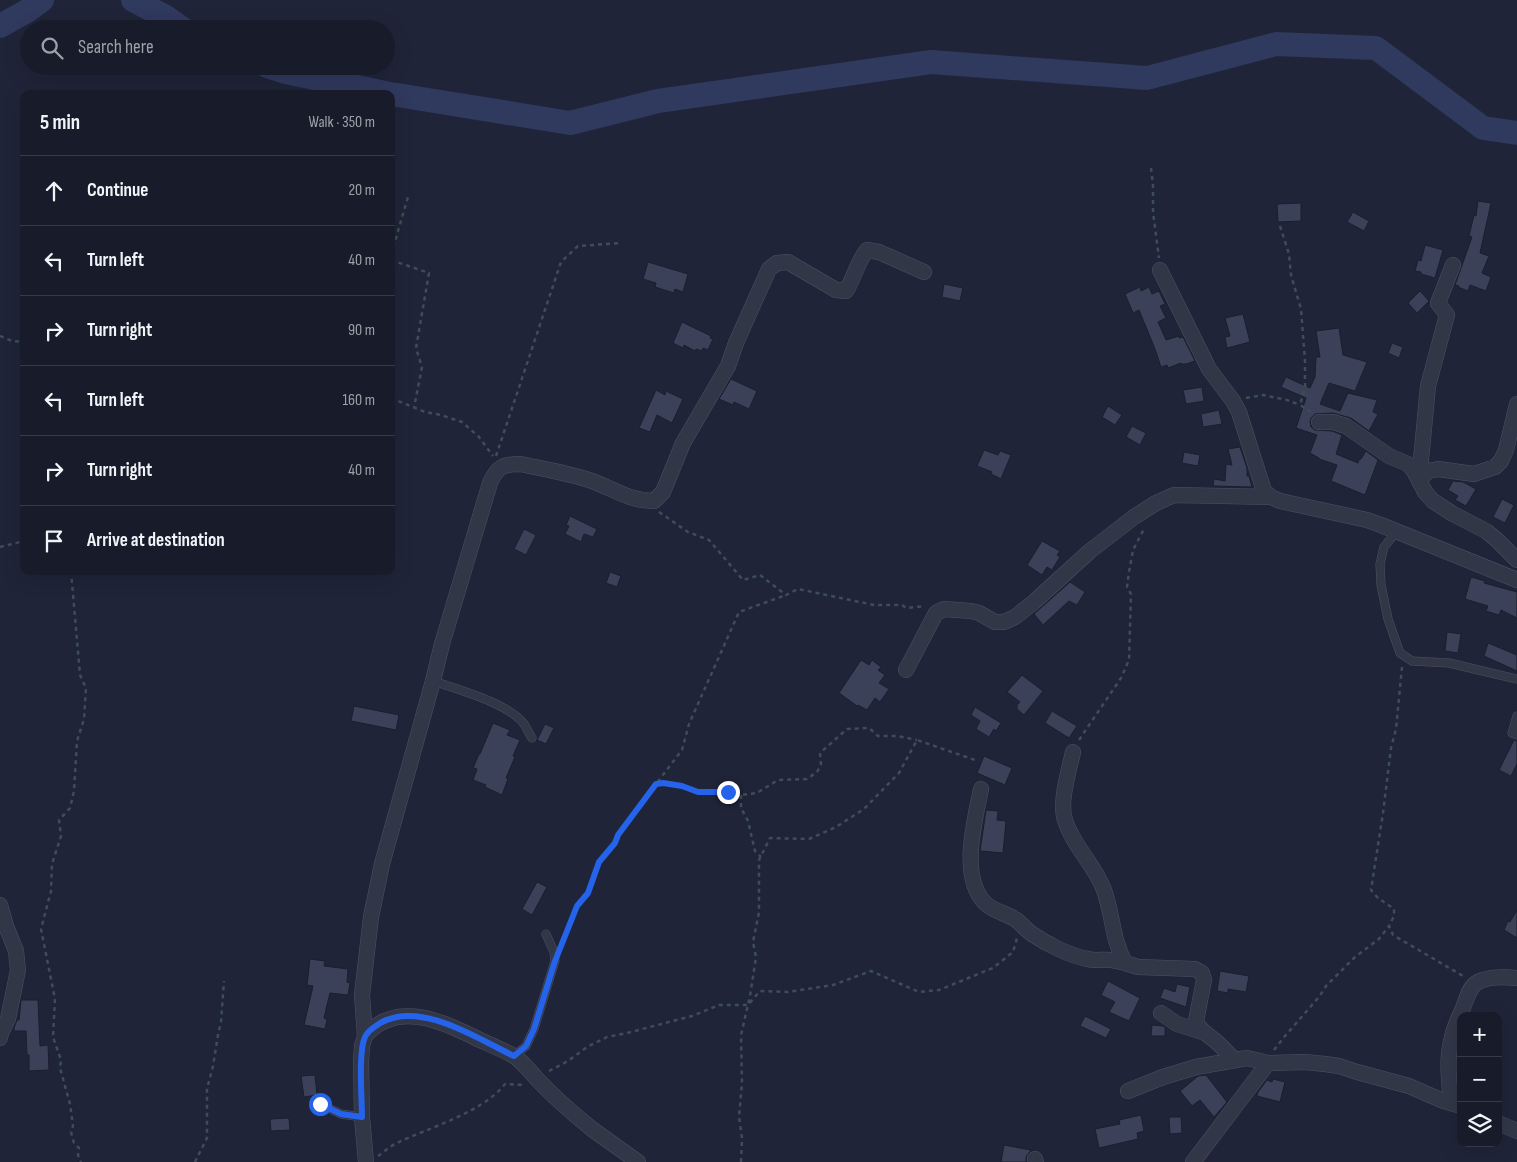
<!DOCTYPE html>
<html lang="en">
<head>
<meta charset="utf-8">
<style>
	:root { --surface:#171b2a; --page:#242836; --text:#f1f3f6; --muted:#9ea1a8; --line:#363947 }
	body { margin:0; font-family:"Sofia Sans Condensed",sans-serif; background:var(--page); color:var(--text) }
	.controls { position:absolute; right:15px; bottom:15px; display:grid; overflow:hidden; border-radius:10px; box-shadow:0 5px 20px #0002 }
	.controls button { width:45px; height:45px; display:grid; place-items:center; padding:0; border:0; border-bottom:1px solid var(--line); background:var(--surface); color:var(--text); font:25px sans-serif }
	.stop { position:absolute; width:15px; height:15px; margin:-11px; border:4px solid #2563eb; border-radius:50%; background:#fff }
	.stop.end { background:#2563eb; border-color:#fff; box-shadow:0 1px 5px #0008 }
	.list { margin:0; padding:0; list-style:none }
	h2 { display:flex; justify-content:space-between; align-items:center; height:65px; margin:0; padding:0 20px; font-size:21px }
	h2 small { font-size:16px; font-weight:400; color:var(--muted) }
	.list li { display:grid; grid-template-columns:32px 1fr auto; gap:15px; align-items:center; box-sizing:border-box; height:70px; padding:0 20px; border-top:1px solid var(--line) }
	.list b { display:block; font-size:19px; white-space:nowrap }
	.list em { font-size:16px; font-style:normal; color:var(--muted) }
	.icon { flex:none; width:28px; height:28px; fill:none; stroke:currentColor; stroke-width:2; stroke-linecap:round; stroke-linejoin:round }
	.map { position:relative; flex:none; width:1517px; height:1162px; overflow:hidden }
	.search { position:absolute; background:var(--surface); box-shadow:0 5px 20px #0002; left:20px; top:20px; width:375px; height:55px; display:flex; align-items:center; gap:12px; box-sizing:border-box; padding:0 18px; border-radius:28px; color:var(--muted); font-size:19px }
	.panel { position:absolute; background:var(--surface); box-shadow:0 5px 20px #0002; left:20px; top:90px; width:375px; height:485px; border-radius:10px }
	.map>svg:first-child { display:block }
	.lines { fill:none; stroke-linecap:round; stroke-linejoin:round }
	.river { stroke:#30395e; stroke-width:24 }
	.building { fill:#3b4158; stroke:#1a1e2f }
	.lane-casing { stroke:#4d5163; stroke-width:9 }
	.street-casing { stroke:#4d5163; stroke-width:16 }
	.path { stroke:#3e4e56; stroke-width:2.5; stroke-dasharray:4 4; stroke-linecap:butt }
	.lane { stroke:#323748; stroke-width:8 }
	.street { stroke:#323748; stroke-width:15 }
	.route { stroke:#2563eb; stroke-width:6 }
</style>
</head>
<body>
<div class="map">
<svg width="1517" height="1162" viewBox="0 0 1517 1162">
	<rect width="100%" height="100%" fill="#1f2438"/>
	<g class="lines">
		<path class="river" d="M133,0L166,17L183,29
			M0,26L27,11L42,0
			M267,66L286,72L390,94
			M391,94L570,123L658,101L931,62L1147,78L1276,44L1376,48L1483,128L1517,133"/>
	</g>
	<path class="building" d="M1478,201L1491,203L1480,253L1489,256L1482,273L1491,277L1486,291L1470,285L1468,291L1458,287L1459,286L1455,285L1472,237L1469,236L1474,215L1476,216Z
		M1301,203V221L1278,222L1277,204Z
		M1353,212L1369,221L1364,231L1347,222Z
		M1425,245L1443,250L1435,278L1421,274V272L1415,271L1418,260L1421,261Z
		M648,262L688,274L683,292L675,289L674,293L655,287L656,283L643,279Z
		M944,284L963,288L960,301L942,297Z
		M1140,287L1141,291L1149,287L1152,294L1159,291L1165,304L1160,306L1166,318L1158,322L1166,340L1179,336V338L1183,337L1195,361L1186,364H1181V363L1168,368L1167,365L1161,367L1155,349L1139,310L1133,313L1125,294Z
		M1420,291L1429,301L1417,313L1408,303Z
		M1243,314L1250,342L1227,348L1225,337L1230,336L1225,318Z
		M682,322L711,336L710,338L713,339L708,350L703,348L702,351L696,349L695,351L684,345L683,348L673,343Z
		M1339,328L1343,355L1367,362L1355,391L1329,383L1320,404L1340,411L1348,393L1377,400L1373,412L1378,414L1369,431L1351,418L1333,413L1315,414L1311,418L1310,422L1311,427L1315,430L1332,431L1342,435L1336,454L1358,463L1359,459H1361L1366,451L1378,460L1365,495L1331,481L1337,465L1319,459V458L1310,453L1317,435L1296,428L1306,398L1281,387L1286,377L1310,388L1315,377L1316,357H1320L1316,331Z
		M1392,343L1403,347L1399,358L1388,353Z
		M731,379L757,391L749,409L734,402L733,405L719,399Z
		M1202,387L1204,401L1186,404L1183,390Z
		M656,390L665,395L666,391L683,399L672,423L657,415L650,432L639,428Z
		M1108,406L1122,415L1115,425L1102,417Z
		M1219,410L1222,424L1203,427L1201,414Z
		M1132,426L1146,433L1140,445L1126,437Z
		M1240,447L1247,468V476H1249L1252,487L1213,486L1214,479L1225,481L1226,464L1232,465L1228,449Z
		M984,450L998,455L1000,451L1011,455L1001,479L991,474L992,472L977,466Z
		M1184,452L1200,455L1198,466L1182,463Z
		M1453,481L1463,482L1476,489L1466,506L1455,500L1458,496L1448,490Z
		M1502,499L1514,505L1505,523L1493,517Z
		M570,516L597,529L593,537L584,534L581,542L565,534L569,526L566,525Z
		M524,529L536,535L526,555L514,549Z
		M1042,541L1060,551L1057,555L1060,557L1052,570L1047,567L1042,575L1027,565Z
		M610,572L621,576L617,587L606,583Z
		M1471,577L1485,581L1484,583L1517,592V618L1501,610L1499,615L1486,611L1488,606L1465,599Z
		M1070,582L1085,592L1077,605L1069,601L1043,625L1034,614Z
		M1447,632L1461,634L1458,653L1445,651Z
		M1488,643L1517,655V671L1484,656Z
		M861,660L869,665L872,660L881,667L878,670L885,675L879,683L889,689L880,702L875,698L867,710L858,705L857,706L839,693Z
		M1022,675L1043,691L1024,715L1017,709V705L1020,702L1007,692Z
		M354,706L399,715L396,730L351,721Z
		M975,707L1001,723L996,731L994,729L989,737L976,729L980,721L971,715Z
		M1052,711L1077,726L1069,738L1045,723Z
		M493,723L510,730L507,735L520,740L513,756L515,757L506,778L508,779L502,795L485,787L486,785L473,780L477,769L473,768L479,754H480Z
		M545,724L554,728L546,744L537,740Z
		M1514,740L1517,741V764L1511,776L1499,770Z
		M984,756L1012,768L1005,785L977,773Z
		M986,810L998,811L997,820L1006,821L1003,853L980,851Z
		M537,882L547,887L532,915L522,909Z
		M1517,910V938L1504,930L1508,921L1510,922Z
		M310,959L325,961L324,966L348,969L347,982L350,983L348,995L330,993L324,1018L327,1019L325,1029L304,1025L313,986L307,985Z
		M1220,971L1249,976L1246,992L1228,989V993L1217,991Z
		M1108,981L1140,998L1129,1021L1109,1012L1115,1002L1101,995Z
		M1177,984L1190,987L1186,1007L1160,998L1164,988L1175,992Z
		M21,1000H38L40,1046L48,1045L49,1070L29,1071V1055H27L26,1031H14V1028L17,1020H19Z
		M1085,1016L1111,1029L1106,1038L1080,1026Z
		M1152,1025L1163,1026L1165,1027V1036H1151Z
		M315,1075L317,1095L304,1097L301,1076Z
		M1206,1075L1227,1102L1214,1117L1200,1100L1192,1106L1180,1091L1198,1076Z
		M1273,1079L1285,1082L1280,1102L1257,1096L1258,1092L1267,1080L1272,1082Z
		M1141,1115L1144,1131L1137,1133L1138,1139L1099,1148L1095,1129L1120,1124L1119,1120Z
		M1169,1117H1181L1182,1133L1170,1134Z
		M289,1118L290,1130L271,1131L270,1119Z
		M1004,1145L1031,1150L1026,1157V1162H1001Z"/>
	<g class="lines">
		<defs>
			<path id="lane" d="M1397,531L1384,547L1380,564L1381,585L1388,619L1400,653L1412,661L1449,663L1517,679
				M433,681C459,690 508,703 524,724C527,728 529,734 532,738
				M1517,716L1512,733L1517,735
				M514,1056L526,1046L534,1029L555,961L554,952L546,934
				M320,1104L341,1114L362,1117"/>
			<path id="street" d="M1160,270L1209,369L1233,401L1239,412L1264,491L1271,497L1280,501L1367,520L1381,525L1517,580
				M1319,422H1333L1346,426L1389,456L1408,464L1414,471L1425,492L1433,501L1453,514L1486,531L1497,540L1517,560
				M1419,481L1428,386L1447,315L1438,303L1453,265
				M1419,481L1428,471L1438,469L1474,474L1495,467L1501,461L1506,450L1517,404
				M906,670L936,613L944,609L971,611L979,613L995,622H1004L1015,617L1034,602L1090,551L1134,517L1156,503L1174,495L1271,497
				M1073,752C1069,771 1059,802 1065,820C1073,846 1095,865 1104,890C1113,915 1112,939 1125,963L1138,967L1195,969L1202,973L1204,980L1196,1021C1200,1031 1206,1033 1213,1039C1221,1045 1227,1053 1235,1060
				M981,789C975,820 959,876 985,903C993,911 1005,913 1015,919C1021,923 1026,930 1032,934C1047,944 1070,956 1088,959C1095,961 1103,959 1110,960C1115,960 1120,962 1125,963
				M0,905L6,926L16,951L18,970L8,1019L1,1033L0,1038
				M1161,1013L1177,1024L1202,1032
				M365,1036C397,999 444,1022 480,1040C491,1045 503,1050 514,1056C523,1062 529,1070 536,1078C553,1096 572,1113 592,1129C607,1140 623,1151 638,1162
				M1128,1091L1163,1077L1196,1067L1247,1058L1268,1063L1305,1062L1325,1064L1339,1066L1357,1072L1409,1086L1441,1100L1461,1106
				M1451,1102C1449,1081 1446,1058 1452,1037C1454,1027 1459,1017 1463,1008C1466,1000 1469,989 1475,984C1485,976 1506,977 1517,978
				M1498,1123L1517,1131
				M1035,1159L1036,1162
				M366,1162L362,1117L361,1061L362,1046L365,1036L362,995L371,917L382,864L433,681L442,644L490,483C497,467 503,464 520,464C544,469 569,473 592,481C616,490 627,500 654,501L663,492L683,443L728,366L736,343L769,269L777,263L788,262L836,290L846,291C855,277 856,264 867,250L879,252L924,272
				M1193,1162L1268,1063"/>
		</defs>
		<use href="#lane" class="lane-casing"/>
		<use href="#street" class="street-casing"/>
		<path class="path" d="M1151,168L1153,185V212L1159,258
			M1280,226L1289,254L1291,275L1301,309L1305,361V388L1300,405L1311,412
			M391,255L408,197
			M391,260L429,273L416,348L422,367L414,408
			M0,336L12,341L24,342
			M391,398L425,412L441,415L462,422L479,437L493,456
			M1246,398L1263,395L1287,400L1300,405
			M496,456L561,262L578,246L621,243
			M659,512L688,532L709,540L743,580L760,575L786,595L798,589L874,605H902L906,608L925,606
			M0,547L24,541
			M71,571L80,675L86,688L84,719L77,741L74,791L70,808L59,820L61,836L52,864L51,891L41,929L55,999L53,1037L61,1060L60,1068L70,1104L73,1126L71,1132L74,1143L79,1148L78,1155L81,1162
			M1402,667L1396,729L1391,748L1383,813L1371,890L1378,898L1394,909V916L1389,926L1393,935L1463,976
			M1079,740L1121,678L1129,660L1131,594L1127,587L1129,572L1133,550L1145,527
			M657,784L663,783L682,785L698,792H728L741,795L757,793L778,780L807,779L817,772L821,765L820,753L847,729L869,728L878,736H897L917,740
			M741,795V808L748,821L755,851L761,857
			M561,945L577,906L588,893L599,862L615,843L617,835L682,750L689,724L739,612L786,595
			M1274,1050L1285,1036L1319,997L1326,986L1355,957L1379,939L1389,926
			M549,1071L568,1061L587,1047L607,1037L627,1033L692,1016L719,1005H748L760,991L788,992L833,985L871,971L919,992L939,990L993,968L1013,952L1017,938
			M378,1156C384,1152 390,1146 397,1143C430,1127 482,1113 505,1084L525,1085
			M195,1162L207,1138V1089L213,1066L218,1035L221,1022L224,981
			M741,1162L742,1138L739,1117L742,1083L741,1035L750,996L756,957L753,942L759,912V860L770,838L809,839L836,827L864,809L899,773L917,740L975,760"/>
		<use href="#lane" class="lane"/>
		<use href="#street" class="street"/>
	</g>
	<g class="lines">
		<path class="route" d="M320,1104L341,1114L362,1117C362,1099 358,1052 365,1037C368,1030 376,1026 382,1022C422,1001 478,1039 514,1056L526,1046L534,1029L555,961L577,906L588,893L599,862L615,843L618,835L656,784L663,783L682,786L698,792H728"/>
	</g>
</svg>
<div class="controls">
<button>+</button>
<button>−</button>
<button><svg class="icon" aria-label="layers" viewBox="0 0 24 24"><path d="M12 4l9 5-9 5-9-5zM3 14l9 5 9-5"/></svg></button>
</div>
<div class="stop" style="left:320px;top:1104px"></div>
<div class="stop end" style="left:728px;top:792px"></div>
<div class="search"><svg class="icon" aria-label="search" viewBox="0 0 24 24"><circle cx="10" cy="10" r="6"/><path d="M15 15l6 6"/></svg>Search here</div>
<section class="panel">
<h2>5 min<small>Walk · 350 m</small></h2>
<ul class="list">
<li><svg class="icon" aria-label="ahead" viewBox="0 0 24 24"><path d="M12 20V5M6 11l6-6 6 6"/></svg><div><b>Continue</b></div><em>20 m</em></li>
<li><svg class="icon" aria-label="left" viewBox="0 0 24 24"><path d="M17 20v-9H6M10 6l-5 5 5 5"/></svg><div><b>Turn left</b></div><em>40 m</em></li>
<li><svg class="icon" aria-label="right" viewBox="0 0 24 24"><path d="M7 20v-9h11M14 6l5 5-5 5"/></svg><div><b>Turn right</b></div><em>90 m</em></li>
<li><svg class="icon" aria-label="left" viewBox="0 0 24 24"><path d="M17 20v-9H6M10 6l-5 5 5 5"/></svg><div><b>Turn left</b></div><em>160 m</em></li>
<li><svg class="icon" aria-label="right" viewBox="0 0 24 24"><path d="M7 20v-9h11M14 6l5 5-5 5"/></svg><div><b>Turn right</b></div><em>40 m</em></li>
<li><svg class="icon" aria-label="arrive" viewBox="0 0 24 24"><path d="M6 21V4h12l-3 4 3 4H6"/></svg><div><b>Arrive at destination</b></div></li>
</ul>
</section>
</div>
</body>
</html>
